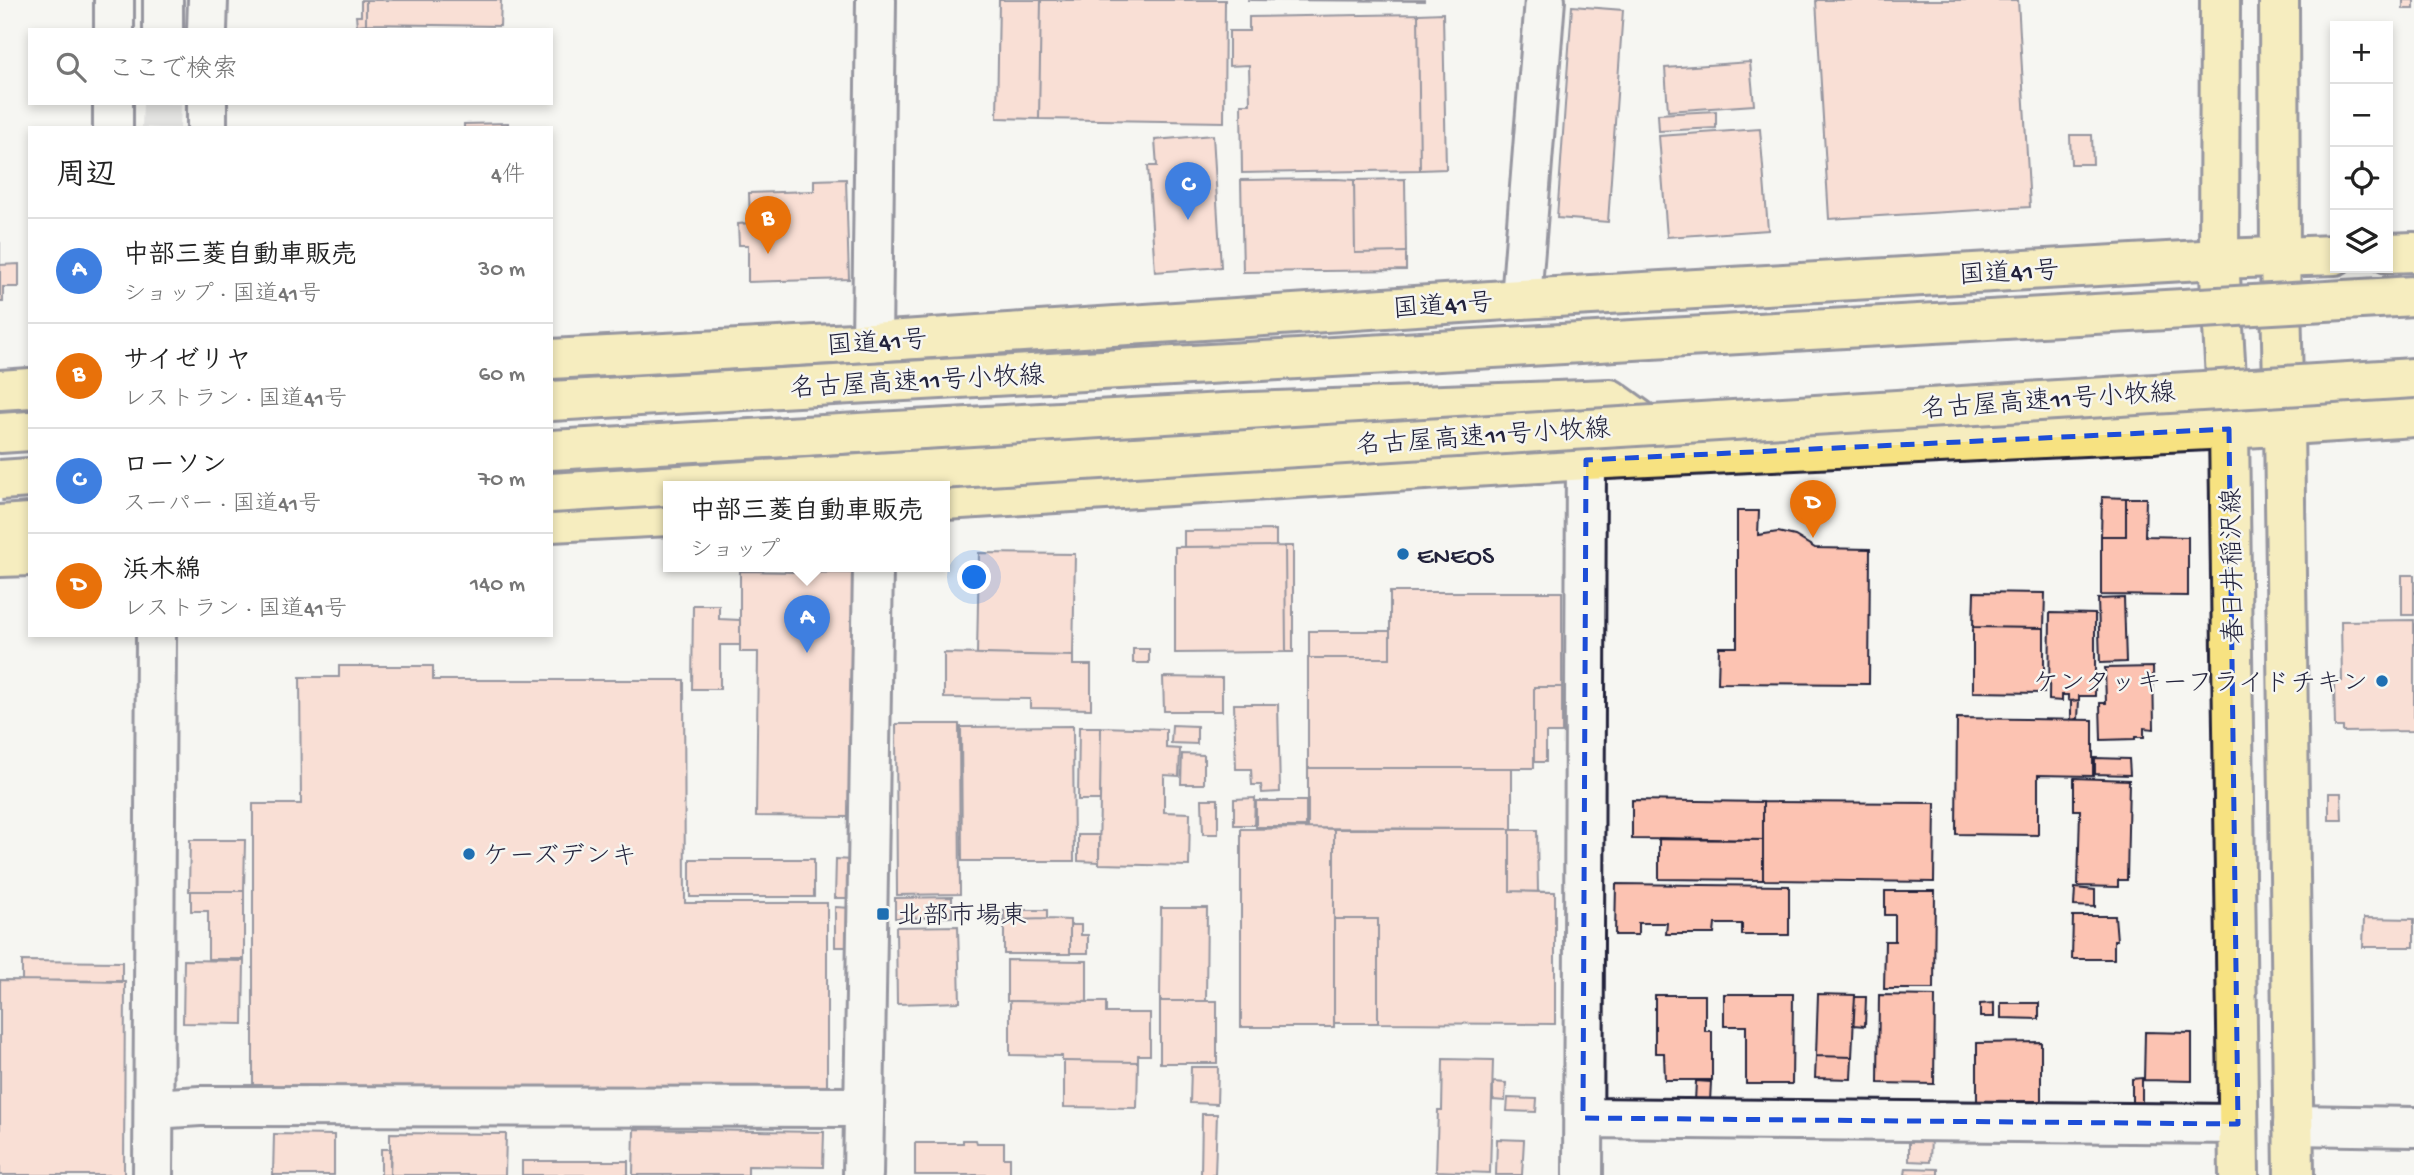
<!DOCTYPE html>
<html lang="ja">
<head>
<meta charset="utf-8">
<style>
	:root { --surface:#fff; --page:#f6f6f6; --text:#222; --muted:#767676; --line:#e0e0e0; --accent:#db2777 }
	body { margin:0; font-family:"Gochi Hand","Klee One",sans-serif; background:var(--page); color:var(--text) }
	.controls { position:absolute; right:21px; top:21px; display:grid; overflow:hidden; border-radius:0px; box-shadow:0 4px 10px #0003 }
	.controls button { width:63px; height:63px; display:grid; place-items:center; padding:0; border:0; border-bottom:2px solid var(--line); background:var(--surface); color:var(--text); font:35px sans-serif }
	.you { position:absolute; left:975px; top:578px; width:24px; height:24px; margin:-18px; border:5px solid #fff; border-radius:50%; background:#1a73e8; box-shadow:0 0 0 10px #1a73e833 }
	.badge { display:grid; place-items:center; width:46px; height:46px; border-radius:50%; background:var(--accent); color:#fff; font-size:23px; font-weight:700 }
	.pin { position:absolute; translate:-50% -58px; filter:drop-shadow(0 2px 4px #0008) }
	.pin::after { content:''; position:absolute; top:37px; width:24px; height:21px; background:inherit; clip-path:polygon(0 0,100% 0,50% 100%) }
	.popup { position:absolute; left:663px; top:481px; width:287px; height:91px; box-sizing:border-box; display:grid; place-content:center; border-radius:0px; background:var(--surface); filter:drop-shadow(0 2px 5px #0005); font-size:23px; white-space:nowrap; color:var(--muted) }
	.popup b { font-size:26px; color:var(--text) }
	.popup::after { content:''; position:absolute; left:50%; top:100%; margin-left:-14px; border:14px solid transparent; border-top-color:var(--surface) }
	.list { margin:0; padding:0; list-style:none }
	h2 { display:flex; justify-content:space-between; align-items:center; height:91px; margin:0; padding:0 28px; font-size:30px }
	h2 small { font-size:23px; font-weight:400; color:var(--muted) }
	.list li { display:grid; grid-template-columns:46px 1fr auto; gap:21px; align-items:center; box-sizing:border-box; height:105px; padding:0 28px; border-top:2px solid var(--line) }
	.list b { display:block; font-size:26px; white-space:nowrap }
	.list p { margin:0; font-size:23px; white-space:nowrap; color:var(--muted) }
	.list em { font-size:23px; font-style:normal; color:var(--muted) }
	.icon { flex:none; width:38px; height:38px; fill:none; stroke:currentColor; stroke-width:2; stroke-linecap:round; stroke-linejoin:round }
	.map { position:relative; flex:none; width:2414px; height:1175px; overflow:hidden }
	.search { position:absolute; background:var(--surface); box-shadow:0 4px 10px #0003; left:28px; top:28px; width:525px; height:77px; display:flex; align-items:center; gap:18px; box-sizing:border-box; padding:0 24px; border-radius:0px; color:var(--muted); font-size:26px }
	.panel { position:absolute; background:var(--surface); box-shadow:0 4px 10px #0003; left:28px; top:126px; width:525px; height:511px; border-radius:0px }
	.map>svg:first-child { display:block }
	.building { fill:#fcc3b2; stroke:#22223b; stroke-width:2 }
	.lines { fill:none; stroke-linecap:round; stroke-linejoin:round }
	.minor-tunnel { stroke:#cccccd; stroke-width:38; stroke-dasharray:38 19; stroke-linecap:butt }
	.minor-casing { stroke:#22223b; stroke-width:44 }
	.major-casing { stroke:#22223b; stroke-width:44 }
	.highway-casing { stroke:#22223b; stroke-width:44 }
	.minor { stroke:#f6f6f2; stroke-width:38 }
	.major { stroke:#f7e281; stroke-width:38 }
	.highway { stroke:#f7e281; stroke-width:38 }
	.highway-bridge-casing { stroke:#22223b; stroke-width:44; stroke-linecap:butt }
	.highway-bridge { stroke:#f7e281; stroke-width:38 }
	.marked { fill:none; stroke:#1d4ed8; stroke-width:5; stroke-dasharray:14 9; stroke-linejoin:round }
	.poi-dot { fill:#1f6fb2; stroke:#f6f6f2; stroke-width:2.5 }
	.labels { text-anchor:middle; stroke-width:5; stroke-linejoin:round; paint-order:stroke }
	.street-label { font-size:26px; fill:#22223b; stroke:#f6f6f2 }
	.poi-label { font-size:26px; fill:#22223b; stroke:#f6f6f2; text-anchor:start }
</style>
</head>
<body>
<div class="map">
<svg width="2414" height="1175" viewBox="0 0 2414 1175">
	<rect width="100%" height="100%" fill="#f6f6f2"/>
	<filter id="ink" filterUnits="userSpaceOnUse"><feTurbulence type="fractalNoise" baseFrequency=".0143" numOctaves="2"/><feDisplacementMap in="SourceGraphic" scale="14" xChannelSelector="R" yChannelSelector="G"/><feConvolveMatrix kernelMatrix="1 2 1 2 8 2 1 2 1" color-interpolation-filters="sRGB"/></filter>
	<g filter="url(#ink)">
		<path class="building" d="M361,0H366V24L357,25L356,16H361Z
			M366,0H501L500,26L366,24Z
			M999,0H1041L1039,119L997,118Z
			M1041,0H1225L1224,122L1039,119Z
			M1247,0H1424V1Z
			M1816,0H2018L2030,207L1829,219Z
			M2403,0H2414V9H2403Z
			M1572,6L1623,10L1608,222L1557,218Z
			M1443,13L1446,169L1420,170L1418,14Z
			M1418,14L1420,170L1242,173L1241,104H1250L1249,65L1229,66V31H1249V17Z
			M1750,62L1754,105L1668,111L1665,68Z
			M1716,111V128L1659,131L1658,114Z
			M508,123V128H464V124Z
			M1760,129L1768,230L1667,237L1659,136Z
			M1213,135L1221,267L1155,272L1148,166H1157L1155,140Z
			M2070,135H2092L2093,164H2071Z
			M846,179L849,279L748,282V245H739L738,224L750,223L749,193L814,191V180Z
			M1336,179L1354,180L1355,253L1406,252V270L1243,272L1241,180Z
			M1405,179L1406,252L1355,253L1354,180Z
			M0,242V265L19,264V287H3V302H0Z
			M2102,497L2126,498V536H2101Z
			M2126,498H2146L2145,536L2188,537V596L2101,595V536H2126Z
			M1737,511H1759L1758,535L1778,532L1795,536L1815,548L1870,549L1869,684L1718,683L1719,647H1737Z
			M1276,530V546L1184,547V531Z
			M1285,546H1293V652H1286Z
			M1285,546L1286,652L1175,653V547Z
			M979,553L1075,554L1073,656L977,654Z
			M740,571L853,573L850,817L756,816L758,652H740Z
			M2402,575H2414V615H2402Z
			M1390,592H1562V687H1534V768H1308V658H1390Z
			M1974,592L2045,593L2044,628L1973,627Z
			M2124,598L2126,662L2100,663L2098,599Z
			M693,605H719V619L740,620V645H720V689H692Z
			M2050,613L2095,614V696H2079V700L2071,701L2068,700V695H2062V701L2049,700Z
			M2414,620V731L2343,732V727H2335L2334,681H2342L2341,621Z
			M1973,627L2044,628V693L1973,692Z
			M1309,631H1390V658H1309Z
			M1133,649H1149V663H1133Z
			M944,653L1073,656V665H1091V709L1030,708V699L944,698Z
			M339,666H433V680H684L685,903H827V1087H253V804H301L300,677H339Z
			M2153,667L2154,729L2144,728V737H2135V739L2101,740L2100,703H2106L2105,668Z
			M1163,677L1222,678V711H1164Z
			M1534,687H1562V733H1546V762H1534Z
			M2079,700L2078,719L2071,720V701Z
			M1234,704H1278L1280,792L1262,793L1261,785H1252L1251,769H1236Z
			M1957,718L2093,720V776L2038,775V835L1956,834Z
			M896,724H959L960,894L897,895Z
			M1172,725L1197,726V744L1171,743Z
			M1073,726L1074,861H962L961,727Z
			M1079,727H1101L1100,800H1078Z
			M1101,727L1166,729V748L1180,749L1179,776L1164,775V812L1190,813L1189,866L1099,864Z
			M1182,754L1204,755V784H1181Z
			M2095,758L2129,759L2130,775L2095,774Z
			M1308,768H1512V830H1537L1538,892L1510,891V829L1308,828Z
			M2074,778L2129,780L2127,880H2118V887L2078,886L2080,810H2074Z
			M2329,793H2341L2342,820H2329Z
			M1255,798L1254,825H1234V799Z
			M1202,799H1218V834H1203Z
			M1632,800L1763,802V840L1632,839Z
			M1256,801H1306V827H1256Z
			M1763,802L1935,803L1934,882L1763,880Z
			M1308,828L1334,829V1027H1241V829Z
			M1334,829H1510V891L1555,892V1024L1378,1023V919H1334Z
			M1078,835H1099V862L1078,861Z
			M1659,838L1763,840V880L1659,879Z
			M190,840H245L244,891H189Z
			M690,859H814V897H690Z
			M836,859L851,860L850,898H835Z
			M1616,884L1789,886V935H1742V924H1715L1714,934H1666L1667,923H1638V935H1615Z
			M2075,888L2095,890V907L2074,906Z
			M191,891H244V959H208V911H191Z
			M1885,891H1935L1934,989H1884L1885,941H1895V915H1885Z
			M952,897V917L895,918V898Z
			M835,907L851,908L852,947H835Z
			M1161,908H1207L1206,1001H1160Z
			M1004,910H1047V919L1004,920Z
			M2073,916H2115L2117,940H2114V959H2072Z
			M2364,918L2414,919V947H2363Z
			M1047,919L1070,920V954H1004V920Z
			M1334,919H1378V1023H1334Z
			M1070,925H1081V935H1088V953H1070Z
			M958,926L960,1002L897,1004L896,927Z
			M184,960L244,961L243,1024L183,1023Z
			M1007,960L1087,961V1002L1007,1001Z
			M22,961L122,962V982L22,980Z
			M0,980L125,981L124,1175H0Z
			M1724,994H1793L1792,1084H1746V1026H1724Z
			M1818,994L1855,995L1852,1057L1816,1056Z
			M1655,995H1705V1031H1712V1080H1665L1664,1053H1655Z
			M1879,995L1935,996L1934,1084L1878,1083Z
			M1855,997H1866L1865,1026L1853,1025Z
			M1010,1001L1106,1002V1013H1150V1055H1138V1062L1062,1061V1056L1010,1055Z
			M1160,1001H1217V1063H1160Z
			M1994,1003V1017H1980V1004Z
			M2001,1003H2039V1019L2001,1018Z
			M2145,1032L2192,1033V1081L2144,1080Z
			M2041,1042V1101H1977V1043Z
			M1816,1056L1852,1057L1851,1079L1815,1078Z
			M1443,1059L1493,1060L1490,1173L1436,1171L1438,1110H1442Z
			M1064,1061L1138,1062L1137,1108L1064,1107Z
			M1191,1067H1218L1217,1104L1190,1103Z
			M2142,1078V1107L2132,1106V1079Z
			M1696,1081L1711,1082L1710,1102H1695Z
			M1493,1082L1506,1083L1505,1101L1493,1100Z
			M1508,1098L1537,1099L1536,1112L1507,1111Z
			M1202,1114H1217L1215,1175H1201Z
			M634,1129L824,1132L823,1167L748,1166V1175H633Z
			M390,1133L506,1134L505,1175H390Z
			M274,1134L334,1135V1175H273Z
			M1909,1137H1931L1930,1162L1909,1161Z
			M1497,1139L1524,1140L1522,1175H1496Z
			M963,1140H976L977,1143H1004V1158H1010V1175H915V1143H963Z
			M381,1149H391L390,1175H381Z
			M522,1161H628V1175H522Z
			M1906,1168L1938,1169V1175H1905Z"/>
		<g class="lines">
			<path class="minor-tunnel" d="M161,128L162,103"/>
			<defs>
				<path id="minor" d="M114,30V0
					M163,30V0
					M207,30L208,0
					M113,128V103
					M207,128V103
					M1521,299L1545,0
					M872,342L876,0
					M154,1109L200,1106L863,1107
					M1583,1118L2238,1124
					M2293,1125L2414,1127
					M153,1175L156,635
					M863,1175L873,567
					M1583,1175L1586,460"/>
				<path id="major" d="M2220,0L2219,259L2229,429L2239,1175
					M2279,0L2280,258L2284,425L2294,1175"/>
				<path id="highway" d="M2388,253L2414,252
					M551,359L872,342L1521,299L2219,259L2335,255
					M0,390L30,388
					M2078,406L2111,404L2155,433
					M0,433L30,431
					M551,450L1223,413L1610,399L1656,432L1665,431
					M945,500L1586,460L2229,429L2414,417
					M551,522L669,516
					M0,525L30,523
					M0,557L30,556"/>
			</defs>
			<use href="#minor" class="minor-casing"/>
			<use href="#major" class="major-casing"/>
			<use href="#highway" class="highway-casing"/>
			<use href="#minor" class="minor"/>
			<use href="#major" class="major"/>
			<use href="#highway" class="highway"/>
			<defs>
				<path id="highway-bridge" d="M551,401L2414,296
					M0,480L30,478
					M551,493L2414,378"/>
			</defs>
			<use href="#highway-bridge" class="highway-bridge-casing"/>
			<use href="#highway-bridge" class="highway-bridge"/>
		</g>
	</g>
	<path d="M0 0H2414V1175H0ZM2229,429L2238,1124L1583,1118L1586,460Z" fill="#f6f6f2" fill-opacity=".55" fill-rule="evenodd"/>
	<path class="marked" d="M2229,429L2238,1124L1583,1118L1586,460Z"/>
	<g class="poi-dot">
		<circle cx="1403" cy="554" r="7"/>
		<circle cx="2382" cy="681" r="7"/>
		<circle cx="469" cy="854" r="7"/>
		<rect x="876" y="907" width="14" height="14" rx="3.5"/>
	</g>
	<g class="labels">
		<g class="street-label">
			<text transform="translate(2009 271) rotate(-3)" y="9">国道41号</text>
			<text transform="translate(1443 304) rotate(-4)" y="9">国道41号</text>
			<text transform="translate(877 341) rotate(-4)" y="9">国道41号</text>
			<text transform="translate(917 380) rotate(-3)" y="9">名古屋高速11号小牧線</text>
			<text transform="translate(2048 399) rotate(-4)" y="9">名古屋高速11号小牧線</text>
			<text transform="translate(1483 435) rotate(-4)" y="9">名古屋高速11号小牧線</text>
			<text transform="translate(2231 566) rotate(-91)" y="9">春日井稲沢線</text>
		</g>
		<g class="poi-label">
			<text x="1417" y="563">ENEOS</text>
			<text x="2368" y="690" text-anchor="end">ケンタッキーフライドチキン</text>
			<text x="483" y="863">ケーズデンキ</text>
			<text x="897" y="923">北部市場東</text>
		</g>
	</g>
</svg>
<div class="controls">
<button>+</button>
<button>−</button>
<button><svg class="icon" aria-label="locate" viewBox="0 0 24 24"><circle cx="12" cy="12" r="6"/><path d="M12 2v4M12 18v4M2 12h4M18 12h4"/></svg></button>
<button><svg class="icon" aria-label="layers" viewBox="0 0 24 24"><path d="M12 4l9 5-9 5-9-5zM3 14l9 5 9-5"/></svg></button>
</div>
<div class="you"></div>
<div class="pin badge" style="left:807px;top:653px;background:#3f7fe0">A</div>
<div class="popup"><b>中部三菱自動車販売</b>ショップ</div>
<div class="pin badge" style="left:768px;top:254px;background:#e8710a">B</div>
<div class="pin badge" style="left:1188px;top:220px;background:#3f7fe0">C</div>
<div class="pin badge" style="left:1813px;top:538px;background:#e8710a">D</div>
<div class="search"><svg class="icon" aria-label="search" viewBox="0 0 24 24"><circle cx="10" cy="10" r="6"/><path d="M15 15l6 6"/></svg>ここで検索</div>
<section class="panel">
<h2>周辺<small>4件</small></h2>
<ul class="list">
<li><span class="badge" style="background:#3f7fe0">A</span><div><b>中部三菱自動車販売</b><p>ショップ · 国道41号</p></div><em>30 m</em></li>
<li><span class="badge" style="background:#e8710a">B</span><div><b>サイゼリヤ</b><p>レストラン · 国道41号</p></div><em>60 m</em></li>
<li><span class="badge" style="background:#3f7fe0">C</span><div><b>ローソン</b><p>スーパー · 国道41号</p></div><em>70 m</em></li>
<li><span class="badge" style="background:#e8710a">D</span><div><b>浜木綿</b><p>レストラン · 国道41号</p></div><em>140 m</em></li>
</ul>
</section>
</div>
</body>
</html>
